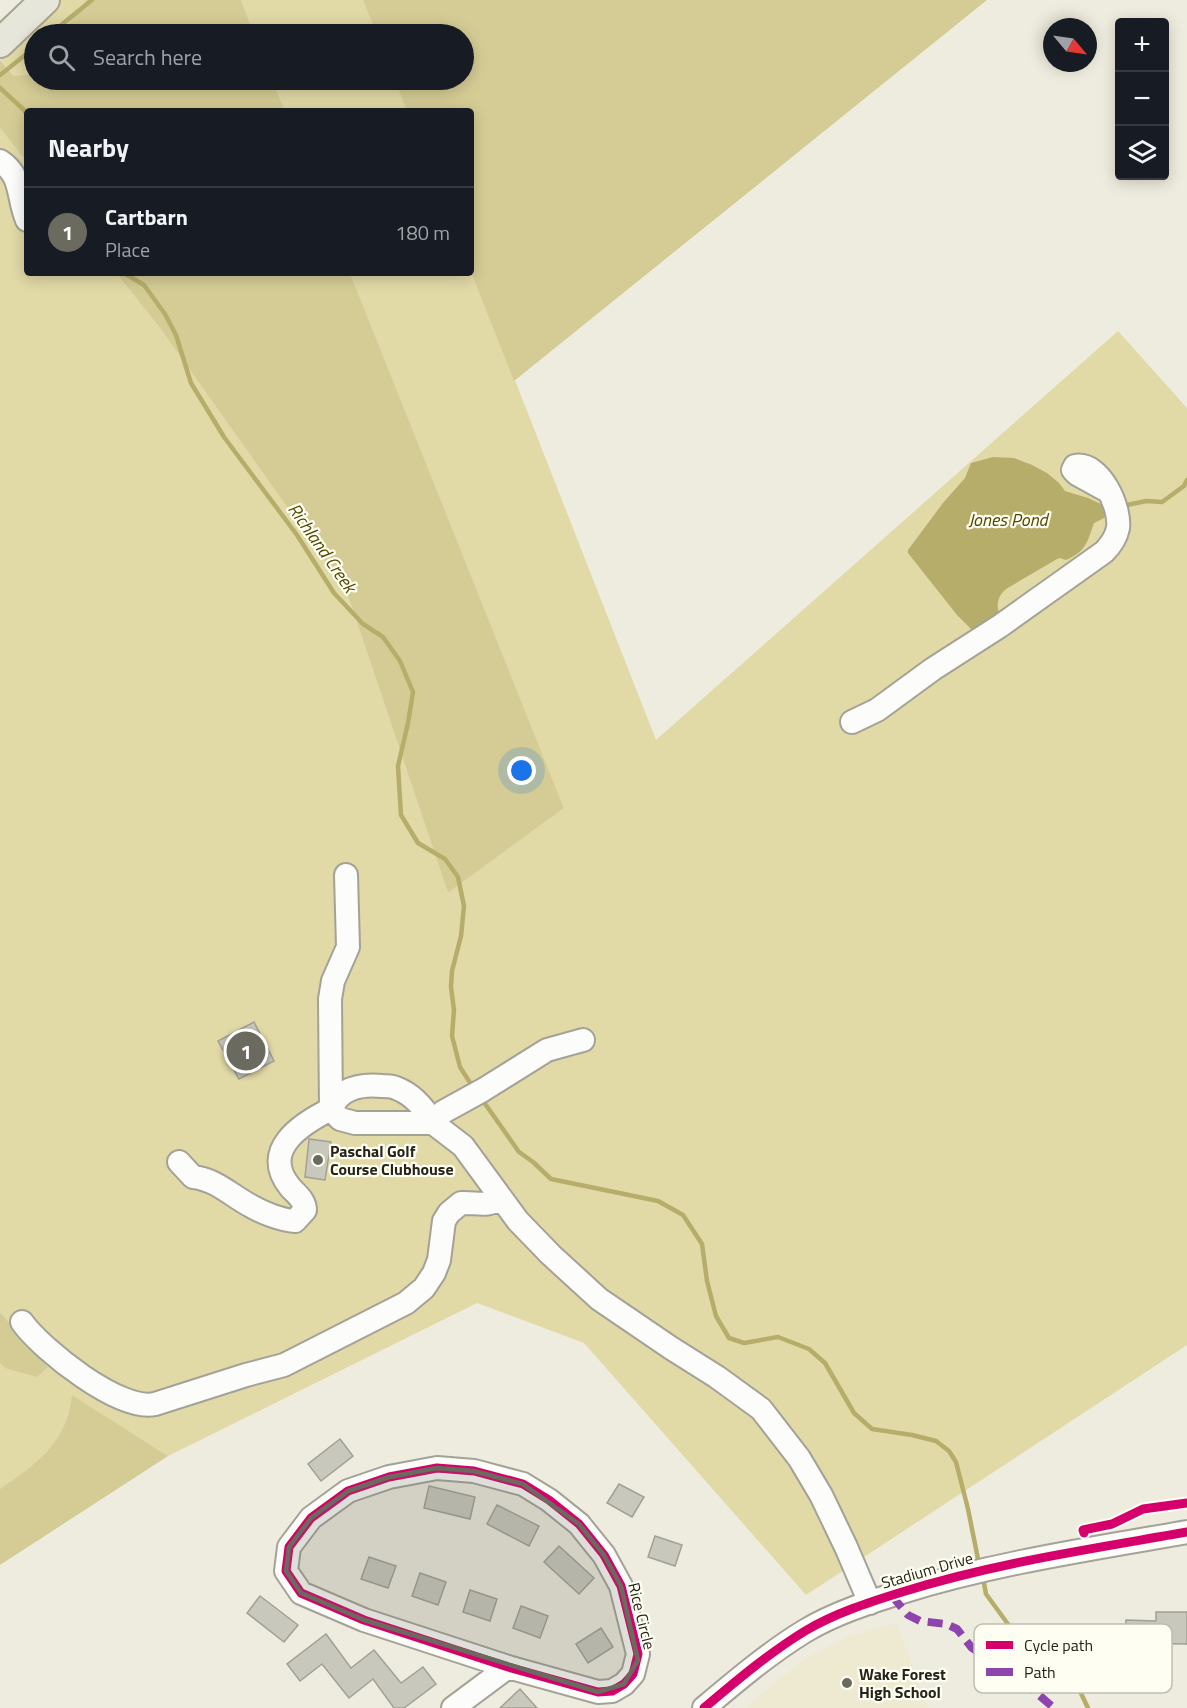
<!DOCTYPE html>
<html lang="en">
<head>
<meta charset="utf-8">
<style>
	:root { --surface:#171b24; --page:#20242c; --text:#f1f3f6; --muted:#9ea1a6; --line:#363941; --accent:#6b6a5f }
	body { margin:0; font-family:"Titillium Web",sans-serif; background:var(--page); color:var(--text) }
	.controls { position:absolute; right:18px; top:18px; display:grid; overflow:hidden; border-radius:6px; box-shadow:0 3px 15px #0003 }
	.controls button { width:54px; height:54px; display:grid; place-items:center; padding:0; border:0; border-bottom:2px solid var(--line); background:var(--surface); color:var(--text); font:30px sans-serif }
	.compass { position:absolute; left:1043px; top:18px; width:54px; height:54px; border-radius:50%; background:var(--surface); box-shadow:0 3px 15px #0003; rotate:119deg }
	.you { position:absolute; left:522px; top:771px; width:21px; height:21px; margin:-15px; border:4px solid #fff; border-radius:50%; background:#1a73e8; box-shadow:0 0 0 9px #1a73e833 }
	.badge { display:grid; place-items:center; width:39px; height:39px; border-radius:50%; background:var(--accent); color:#fff; font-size:20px; font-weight:700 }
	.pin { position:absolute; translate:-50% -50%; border:3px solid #fff; box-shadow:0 2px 6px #0006 }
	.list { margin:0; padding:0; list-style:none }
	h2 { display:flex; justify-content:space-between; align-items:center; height:78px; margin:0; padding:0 24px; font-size:26px }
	h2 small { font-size:20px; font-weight:400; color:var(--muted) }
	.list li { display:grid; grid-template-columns:39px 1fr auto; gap:18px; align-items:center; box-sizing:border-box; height:90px; padding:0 24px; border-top:2px solid var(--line) }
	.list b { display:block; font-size:22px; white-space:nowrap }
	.list p { margin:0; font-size:20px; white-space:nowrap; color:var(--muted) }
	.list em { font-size:20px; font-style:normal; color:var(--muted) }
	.icon { flex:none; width:33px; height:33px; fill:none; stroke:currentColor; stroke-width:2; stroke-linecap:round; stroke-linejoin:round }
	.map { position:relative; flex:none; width:1187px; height:1708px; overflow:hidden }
	.search { position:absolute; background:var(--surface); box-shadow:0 3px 15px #0003; left:24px; top:24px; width:450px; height:66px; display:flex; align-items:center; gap:15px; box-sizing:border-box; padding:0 21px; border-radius:33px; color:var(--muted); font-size:22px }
	.panel { position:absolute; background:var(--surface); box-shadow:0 3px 15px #0003; left:24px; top:108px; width:450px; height:168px; border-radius:6px }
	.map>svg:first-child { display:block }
	.built { fill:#eeead2 }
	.green { fill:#e1d9a6 }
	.forest { fill:#d5cc95 }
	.water { fill:#b7ad6a }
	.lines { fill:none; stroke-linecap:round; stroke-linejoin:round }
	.stream { stroke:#b7ad6a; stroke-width:4.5 }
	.building { fill:#c9c8bd; stroke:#a1a095; stroke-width:1.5 }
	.minor-casing { stroke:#a4a297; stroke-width:26 }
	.major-casing { stroke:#a8a58f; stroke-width:32 }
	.minor { stroke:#fcfcfa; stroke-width:22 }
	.major { stroke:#e7e6db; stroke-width:28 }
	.quiet { stroke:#8e44ad; stroke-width:8; stroke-dasharray:15 8; stroke-linecap:butt }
	.cycleway-casing { stroke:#fffef3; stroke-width:13 }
	.cycleway { stroke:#d6006c; stroke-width:9 }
	.marked { fill:#6b6a5f; fill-opacity:0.2; stroke:#6b6a5f; stroke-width:4.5; stroke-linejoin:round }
	.poi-dot { fill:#6b6a5f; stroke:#fffef3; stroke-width:2 }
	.labels { text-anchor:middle; stroke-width:4.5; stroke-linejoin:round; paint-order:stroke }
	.poi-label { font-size:16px; font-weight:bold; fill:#25241a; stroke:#fffef3; text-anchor:start }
	.street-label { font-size:16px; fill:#25241a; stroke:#fffef3 }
	.water-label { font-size:18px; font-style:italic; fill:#524800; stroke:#fffef3 }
	.key { fill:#fffef3; stroke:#bebdb2; stroke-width:1.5 }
	.key-label { font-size:16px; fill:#25241a }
</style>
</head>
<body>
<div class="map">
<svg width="1187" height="1708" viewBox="0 0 1187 1708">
	<rect width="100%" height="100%" fill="#eeecde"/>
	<path class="built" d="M897,1623L928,1708H744L805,1658L850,1636Z"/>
	<path class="green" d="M61,0H86L61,34H34V69L31,74L14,76L0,59Z
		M241,0H369L382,34H254Z
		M272,80H399L411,111H285Z
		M0,128L27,162V273H116L160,328L346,590L448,893L564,808L350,273H471V268L656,740L1118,331L1187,408V1345L806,1595L584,1343L477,1303L168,1456L73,1396C68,1442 35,1465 0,1489V1363L5,1368L48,1367L0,1312Z"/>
	<path class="forest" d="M86,0H241L254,34H61Z
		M363,0H987L514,381L471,272V111H407L395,80H464V34H377Z
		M0,60L14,76L31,74L34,69V80H272L285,111H27V162L0,128Z
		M116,273H350L564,808L448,893L346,590L160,328Z
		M0,1312L48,1367L37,1377L5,1368L0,1363Z
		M72,1395L168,1456L0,1565V1489C36,1464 68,1442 72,1395Z"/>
	<path class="water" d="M993,457L1014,458L1032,465L1047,473L1059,483L1065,491L1088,498L1103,505L1108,516L1094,523C1087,542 1087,551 1066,560L1060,558L1057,559L1006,589C998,596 996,604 999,613L973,631L957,615L908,553V550L943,503L965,478L971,463Z"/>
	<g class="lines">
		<path class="stream" d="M50,34L92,0
			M0,75L34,48
			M0,88L24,110L27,115
			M124,273L144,285L165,314L176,335L191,383L224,437L297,535L334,593L363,624L383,637L400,661L413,692L408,723L398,766L401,815L418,843L445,859L458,877L464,906L461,936L452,971L451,987L454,1010L452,1036L460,1067L474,1089
			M1122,506L1146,501L1162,502L1184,486L1187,480
			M481,1098L519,1152L533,1162L551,1179L658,1201L683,1215L702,1244L707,1281L716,1316L729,1338L744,1343L778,1337L809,1349L825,1363L854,1413L872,1429L912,1435L936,1441L949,1451L956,1462L968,1509L979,1564
			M983,1578L986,1594L1013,1631L1069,1668L1088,1708"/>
	</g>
	<path class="building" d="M254,1022L274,1061L239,1079L218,1041Z
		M309,1139L331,1142L325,1180L305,1177Z
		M340,1439L353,1456L321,1481L308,1464Z
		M619,1484L644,1497L632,1517L607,1503Z
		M429,1486L475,1497L470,1519L424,1508Z
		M497,1505L539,1526L529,1546L487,1524Z
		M655,1536L682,1545L675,1566L648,1557Z
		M559,1546L594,1578L579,1594L544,1562Z
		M369,1557L396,1566L388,1588L361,1579Z
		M420,1573L446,1582L438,1605L412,1596Z
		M470,1590L497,1599L490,1621L463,1612Z
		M260,1596L298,1625L284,1642L247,1613Z
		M521,1606L548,1616L540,1638L513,1628Z
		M1156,1612H1187V1644L1125,1643L1126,1620L1156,1621Z
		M601,1628L613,1647L588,1663L576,1644Z
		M326,1634L351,1668L374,1650L401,1683L423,1667L436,1684L404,1708H394L373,1679L349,1698L322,1664L300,1681L287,1664Z
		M520,1689L537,1708H500Z"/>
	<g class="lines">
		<defs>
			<path id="minor" d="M0,161C23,176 17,197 27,220
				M852,722L877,710L933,669L1000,626L1104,552C1111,545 1116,538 1118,528C1121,508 1100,461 1075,466L1073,470L1077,474L1108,491
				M583,1040L547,1050L483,1090L443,1112L433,1123C425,1109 412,1094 396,1088C392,1086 386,1086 382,1086C360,1084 340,1088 331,1109L340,1119L355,1123H433L463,1146L518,1221L551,1255L599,1299L671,1348L717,1377L761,1409L799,1458L821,1495L846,1547L870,1603
				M179,1162L193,1177C215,1179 232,1196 251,1206C263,1213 281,1220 295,1221L305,1210C305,1200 296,1194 290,1187C260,1150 301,1124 331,1109L330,999L333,981L348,947L346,875
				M22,1322C42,1350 120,1412 155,1404L246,1375L284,1365L406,1303L424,1288L434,1273L439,1260L444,1221L449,1213L461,1203C476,1202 487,1208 501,1198
				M437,1468L474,1471L523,1484L549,1500L579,1524L604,1555L621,1586L638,1654L633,1674L624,1684L612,1691L598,1692L508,1667L364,1620L301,1593L286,1571L289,1547L311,1518L348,1491L389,1477Z
				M453,1708L508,1667
				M704,1708C736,1681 769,1653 805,1631C835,1613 870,1602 902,1592C995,1563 1091,1549 1187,1532"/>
			<path id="major" d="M0,43L45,0"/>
		</defs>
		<use href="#minor" class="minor-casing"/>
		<use href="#major" class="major-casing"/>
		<use href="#minor" class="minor"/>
		<use href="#major" class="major"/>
		<path class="quiet" d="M892,1596L908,1615L920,1621L946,1624L957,1629L972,1648L1019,1678L1054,1708"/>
		<defs>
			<path id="cycleway" d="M437,1468L474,1471L523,1484L549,1500L579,1524L604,1555L621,1586L638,1654L633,1674L624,1684L612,1691L598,1692L508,1667L364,1620L301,1593L286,1571L289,1547L311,1518L348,1491L389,1477Z
				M1084,1533L1083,1530L1112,1524L1143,1509L1187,1503
				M704,1708C736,1681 769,1653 805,1631C835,1613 870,1602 902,1592C995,1563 1091,1549 1187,1532"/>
		</defs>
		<use href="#cycleway" class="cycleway-casing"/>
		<use href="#cycleway" class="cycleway"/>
	</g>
	<path class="marked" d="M437,1468L474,1471L523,1484L579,1524L604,1555L621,1586L638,1660L624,1684L598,1692L364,1620L301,1593L286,1571L289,1547L311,1518L348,1491L389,1477Z"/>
	<g class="poi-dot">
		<circle cx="318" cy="1160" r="6"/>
		<circle cx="847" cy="1683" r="6"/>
	</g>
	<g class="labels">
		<g class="poi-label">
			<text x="330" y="1157">Paschal Golf<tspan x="330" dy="18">Course Clubhouse</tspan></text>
			<text x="859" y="1680">Wake Forest<tspan x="859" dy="18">High School</tspan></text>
		</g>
		<g class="street-label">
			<text transform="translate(927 1570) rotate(-16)" y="6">Stadium Drive</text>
			<text transform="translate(642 1616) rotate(76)" y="6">Rice Circle</text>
		</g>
		<g class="water-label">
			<text x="1008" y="526">Jones Pond</text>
			<text transform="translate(322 548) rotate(55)" y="6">Richland Creek</text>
		</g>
	</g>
	<rect x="974" y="1624" width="198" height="69" rx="9" class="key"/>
	<rect x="986" y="1641" width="27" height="8" fill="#d6006c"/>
	<rect x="986" y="1668" width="27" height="8" fill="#8e44ad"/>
	<g class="key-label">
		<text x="1024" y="1651">Cycle path</text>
		<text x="1024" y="1678">Path</text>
	</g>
</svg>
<div class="controls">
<button>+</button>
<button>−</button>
<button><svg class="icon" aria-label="layers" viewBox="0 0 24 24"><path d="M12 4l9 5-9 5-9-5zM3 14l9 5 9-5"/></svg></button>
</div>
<svg class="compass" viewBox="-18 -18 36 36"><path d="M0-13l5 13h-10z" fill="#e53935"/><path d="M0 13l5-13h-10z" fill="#9ea1a6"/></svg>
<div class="you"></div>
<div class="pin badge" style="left:246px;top:1051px">1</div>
<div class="search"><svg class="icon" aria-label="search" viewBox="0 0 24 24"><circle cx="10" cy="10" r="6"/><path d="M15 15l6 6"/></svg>Search here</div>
<section class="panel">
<h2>Nearby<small></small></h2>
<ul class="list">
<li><span class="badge">1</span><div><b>Cartbarn</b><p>Place</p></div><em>180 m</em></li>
</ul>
</section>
</div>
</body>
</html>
